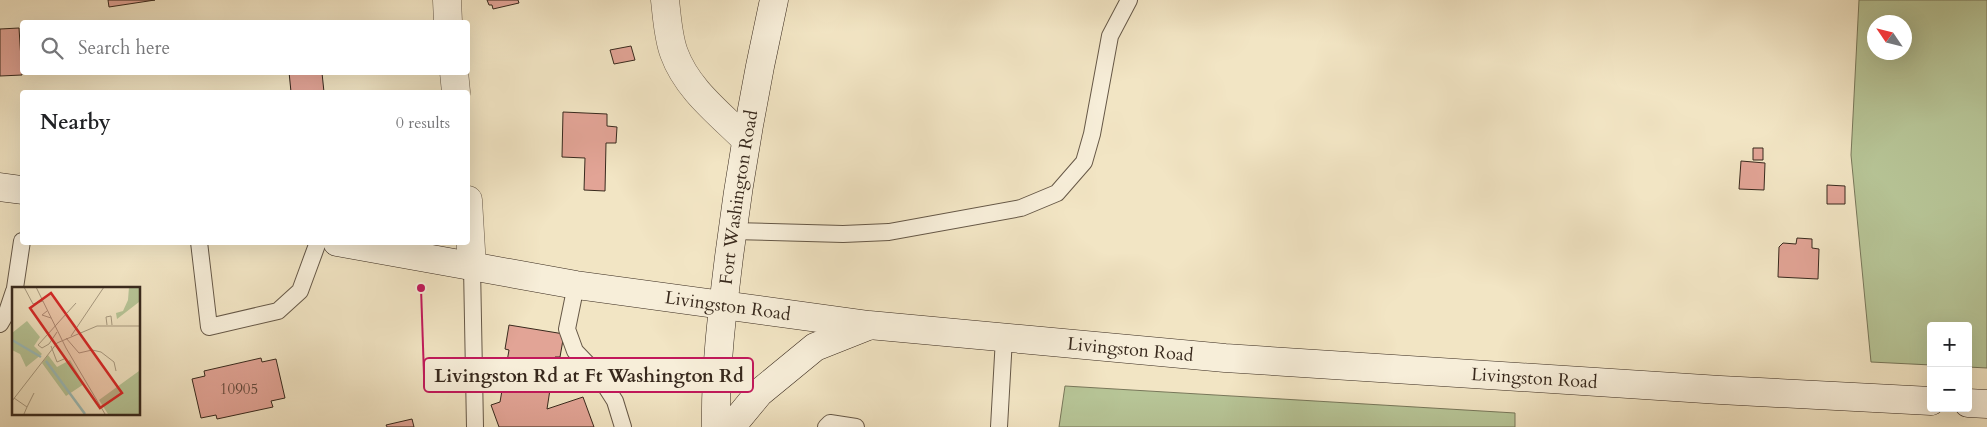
<!DOCTYPE html>
<html lang="en">
<head>
<meta charset="utf-8">
<style>
	:root { --surface:#fff; --page:#f6f6f6; --text:#202124; --muted:#757577; --line:#e0e0e0 }
	body { margin:0; font-family:Cardo,serif; background:var(--page); color:var(--text) }
	.controls { position:absolute; right:15px; bottom:15px; display:grid; overflow:hidden; border-radius:5px; box-shadow:0 5px 20px #0002 }
	.controls button { width:45px; height:45px; display:grid; place-items:center; padding:0; border:0; border-bottom:1px solid var(--line); background:var(--surface); color:var(--text); font:25px sans-serif }
	.compass { position:absolute; left:1867px; top:15px; width:45px; height:45px; border-radius:50%; background:var(--surface); box-shadow:0 5px 20px #0002; rotate:305deg }
	.list { margin:0; padding:0; list-style:none }
	h2 { display:flex; justify-content:space-between; align-items:center; height:65px; margin:0; padding:0 20px; font-size:21px }
	h2 small { font-size:16px; font-weight:400; color:var(--muted) }
	.icon { flex:none; width:28px; height:28px; fill:none; stroke:currentColor; stroke-width:2; stroke-linecap:round; stroke-linejoin:round }
	.map { position:relative; flex:none; width:1987px; height:427px; overflow:hidden }
	.search { position:absolute; background:var(--surface); box-shadow:0 5px 20px #0002; left:20px; top:20px; width:450px; height:55px; display:flex; align-items:center; gap:12px; box-sizing:border-box; padding:0 18px; border-radius:5px; color:var(--muted); font-size:19px }
	.panel { position:absolute; background:var(--surface); box-shadow:0 5px 20px #0002; left:20px; top:90px; width:450px; height:155px; border-radius:5px }
	.map>svg:first-child { display:block }
	.green { fill:#b7c597; stroke:#78775a; fill-rule:evenodd }
	.building { fill:#e2a496; stroke:#38291d }
	.lines { fill:none; stroke-linecap:round; stroke-linejoin:round }
	.lane-casing { stroke:#665847; stroke-width:18 }
	.street-casing { stroke:#665847; stroke-width:29 }
	.secondary-casing { stroke:#38291d; stroke-width:29 }
	.lane { stroke:#f7eed9; stroke-width:16 }
	.street { stroke:#f7eed9; stroke-width:28 }
	.secondary { stroke:#f7eed9; stroke-width:28 }
	.labels { text-anchor:middle; stroke-width:4; stroke-linejoin:round; paint-order:stroke }
	.number-label { font-size:15px; fill:#62483b }
	.street-label { font-size:18px; fill:#38291d; stroke:#f7eed9 }
	.inset-river { fill:none; stroke:#9cbdba; stroke-width:2.5 }
	.inset-road { fill:none; stroke:#a89a81; stroke-width:1 }
	.view { fill:#d62828; fill-opacity:0.15; stroke:#d62828; stroke-width:2.5 }
	.inset-edge { fill:none; stroke:#38291d; stroke-width:2.5 }
	.leader { fill:none; stroke:#c2185b; stroke-width:2 }
	.callout-dot { fill:#c2185b; stroke:#f7eed9; stroke-width:2 }
	.callout { fill:#f7eed9; stroke:#c2185b; stroke-width:2 }
	.callout-label { font-size:19px; text-anchor:middle; font-weight:bold; fill:#38291d }
</style>
</head>
<body>
<div class="map">
<svg width="1987" height="427" viewBox="0 0 1987 427">
	<rect width="100%" height="100%" fill="#f2e5c4"/>
	<filter id="stains"><feTurbulence type="fractalNoise" baseFrequency=".004" numOctaves="4"/><feColorMatrix values="0 0 0 0 .2 0 0 0 0 .09 0 0 0 0 .02 0 0 0 .5 -.17"/></filter>
	<radialGradient id="worn" r=".72"><stop offset=".6" stop-color="#630" stop-opacity="0"/><stop offset="1" stop-color="#630" stop-opacity=".3"/></radialGradient>
	<path class="green" d="M1859,0H1987V368L1968,367V326H1931V365L1871,362L1851,155ZM1874,22H1904V52H1874Z
		M1065,386L1515,413V427H1059Z"/>
	<path class="building" d="M108,0H155L109,7Z
		M487,0H518L519,3L493,9L492,5H489Z
		M19,28L22,75L0,76V29Z
		M631,46L635,60L614,64L610,50Z
		M289,72H329L322,73L324,92H291Z
		M563,112L607,114V126L617,127L616,143H606L605,191L584,190L585,158L562,157Z
		M1753,148H1763V160H1753Z
		M1741,161L1765,163L1764,190L1739,189Z
		M1827,185L1845,186V204H1827Z
		M1797,238L1812,239V248L1819,249L1818,279L1778,277L1779,247L1783,243L1796,244Z
		M509,325L564,334L560,357H555L547,409L583,397L594,427H499L491,405L500,402L509,350L505,349Z
		M261,358L262,362L276,359L285,398L271,401L273,407L217,419L216,415L201,418L192,379L205,376L204,371Z
		M412,419L414,427H387L386,425Z"/>
	<g class="lines">
		<defs>
			<path id="lane" d="M732,231L843,234L889,232L1021,208L1057,193L1084,162L1092,134L1110,36L1129,0
				M199,242L209,327L278,311L300,291L318,242
				M472,267L475,427
				M576,285L567,329L575,351L599,376L615,401L623,427
				M15,288L22,241
				M0,324L7,312L14,291
				M826,427L830,423L856,427
				M999,427L1004,338"/>
			<path id="street" d="M447,0L448,22
				M665,0C667,17 668,37 674,53C687,89 719,113 745,139
				M454,72L456,92
				M468,200L472,267"/>
			<g id="secondary">
				<path d="M0,187L22,190"/>
				<path id="s1" d="M337,242L576,285L869,325L1225,358L1720,390L1931,401"/>
				<path d="M1968,403L1987,404"/>
				<path id="s2" d="M716,427C715,370 722,314 729,257C740,170 755,85 774,0"/>
				<path d="M731,427L759,393L815,347L868,326"/>
			</g>
		</defs>
		<use href="#lane" class="lane-casing"/>
		<use href="#street" class="street-casing"/>
		<use href="#secondary" class="secondary-casing"/>
		<use href="#lane" class="lane"/>
		<use href="#street" class="street"/>
		<use href="#secondary" class="secondary"/>
	</g>
	<g class="labels">
		<g class="number-label">
			<text x="239" y="394">10905</text>
		</g>
		<g class="street-label">
			<text dy="6" stroke="none"><textPath href="#s2" startOffset="231">Fort Washington Road</textPath></text>
			<text dy="6" stroke="none"><textPath href="#s1" startOffset="396">Livingston Road</textPath></text>
			<text dy="6" stroke="none"><textPath href="#s1" startOffset="801">Livingston Road</textPath></text>
			<text dy="6" stroke="none"><textPath href="#s1" startOffset="1206">Livingston Road</textPath></text>
		</g>
	</g>
	<g transform="translate(12 287)">
		<rect width="128" height="128" fill="#f2e5c4"/>
		<path d="M117,0H127V15L105,32L104,26L111,24L116,13ZM15,34L28,50L22,59L30,67L14,80L8,67L0,63V46ZM36,68L45,80L58,73L72,97L54,109L30,76ZM127,84V127H96L87,113Z" fill="#b7c597"/>
		<path class="inset-river" d="M0,53L29,70M34,74L73,127"/>
		<path class="inset-road" d="M12,0L21,17L31,14M24,0L54,61L93,127M35,24L30,28L39,31M95,38L94,30L99,29L100,38M45,45L37,57L30,61L26,58L64,16M59,49L92,0M54,51L67,66L80,63L89,65L102,75L104,84M39,59L45,75L52,72M2,111L15,120L12,127M0,114L45,56L85,39H128M15,120L22,106"/>
		<path class="view" d="M39,6L110,106L88,121L18,21Z"/>
		<rect width="128" height="128" class="inset-edge"/>
	</g>
	<path class="leader" d="M421 288L424 375"/>
	<circle class="callout-dot" cx="421" cy="288" r="5"/>
	<rect class="callout" x="424" y="358" width="329" height="34" rx="5"/>
	<g class="callout-label">
		<text x="589" y="382">Livingston Rd at Ft Washington Rd</text>
	</g>
	<rect width="100%" height="100%" filter="url(#stains)"/>
	<rect width="100%" height="100%" fill="url(#worn)"/>
</svg>
<div class="controls">
<button>+</button>
<button>−</button>
</div>
<svg class="compass" viewBox="-18 -18 36 36"><path d="M0-13l5 13h-10z" fill="#e53935"/><path d="M0 13l5-13h-10z" fill="#757577"/></svg>
<div class="search"><svg class="icon" aria-label="search" viewBox="0 0 24 24"><circle cx="10" cy="10" r="6"/><path d="M15 15l6 6"/></svg>Search here</div>
<section class="panel">
<h2>Nearby<small>0 results</small></h2>
<ul class="list">
</ul>
</section>
</div>
</body>
</html>
